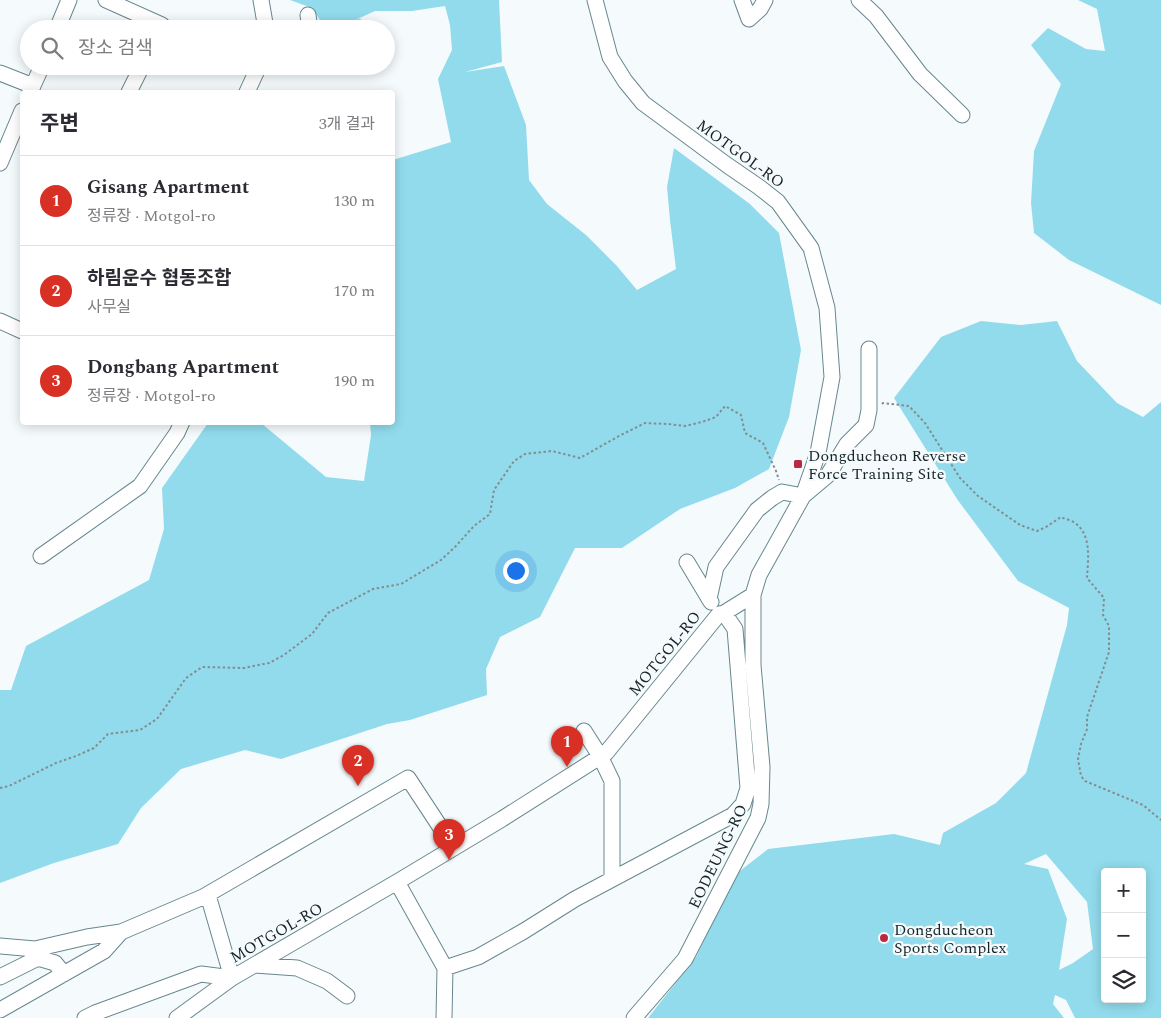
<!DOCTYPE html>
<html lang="ko">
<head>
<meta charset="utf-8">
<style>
	:root { --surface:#fff; --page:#f2f2f3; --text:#2b2b33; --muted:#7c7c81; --line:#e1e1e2; --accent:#d93025 }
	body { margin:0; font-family:Spectral,"Noto Sans KR",serif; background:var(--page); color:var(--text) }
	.controls { position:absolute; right:15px; bottom:15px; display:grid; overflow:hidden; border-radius:5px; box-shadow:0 2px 12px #0003 }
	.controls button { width:45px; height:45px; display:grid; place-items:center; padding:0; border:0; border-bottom:1px solid var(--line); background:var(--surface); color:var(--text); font:25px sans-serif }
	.you { position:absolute; left:515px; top:570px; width:18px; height:18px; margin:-12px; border:4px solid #fff; border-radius:50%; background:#1a73e8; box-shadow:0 0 0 8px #1a73e833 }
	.badge { display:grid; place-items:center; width:32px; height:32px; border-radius:50%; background:var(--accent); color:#fff; font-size:16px; font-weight:700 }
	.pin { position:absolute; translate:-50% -41px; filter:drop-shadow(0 1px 2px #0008) }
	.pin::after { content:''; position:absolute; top:26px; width:18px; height:15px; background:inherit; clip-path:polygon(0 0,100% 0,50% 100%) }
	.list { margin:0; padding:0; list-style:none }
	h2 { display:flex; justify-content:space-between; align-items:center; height:65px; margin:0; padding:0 20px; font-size:21px }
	h2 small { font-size:16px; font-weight:400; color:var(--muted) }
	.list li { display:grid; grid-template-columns:32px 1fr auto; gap:15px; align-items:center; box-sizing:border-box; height:90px; padding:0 20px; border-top:1px solid var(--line) }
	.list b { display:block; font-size:19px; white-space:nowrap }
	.list p { margin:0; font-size:16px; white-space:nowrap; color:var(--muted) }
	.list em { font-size:16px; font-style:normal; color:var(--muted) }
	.icon { flex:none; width:28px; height:28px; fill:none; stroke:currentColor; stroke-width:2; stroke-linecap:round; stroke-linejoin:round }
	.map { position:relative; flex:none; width:1161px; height:1018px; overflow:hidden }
	.search { position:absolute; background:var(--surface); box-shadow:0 2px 12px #0003; left:20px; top:20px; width:375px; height:55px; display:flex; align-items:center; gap:12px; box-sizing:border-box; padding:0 18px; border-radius:28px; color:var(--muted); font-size:19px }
	.panel { position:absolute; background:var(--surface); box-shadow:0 2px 12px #0003; left:20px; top:90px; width:375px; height:335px; border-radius:5px }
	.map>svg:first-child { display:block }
	.green { fill:#92dbec; fill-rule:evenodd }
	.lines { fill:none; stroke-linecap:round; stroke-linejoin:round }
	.minor-casing { stroke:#68878e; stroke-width:17 }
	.path { stroke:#838d8f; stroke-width:2; stroke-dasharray:2.5 2.5; stroke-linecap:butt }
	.minor { stroke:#fff; stroke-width:15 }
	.poi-dot { fill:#ba2943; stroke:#f5fbfd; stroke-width:2 }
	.labels { text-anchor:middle; stroke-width:4.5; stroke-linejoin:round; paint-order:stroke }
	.street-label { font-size:16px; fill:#172427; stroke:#f5fbfd }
	.poi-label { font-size:16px; fill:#172427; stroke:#f5fbfd; text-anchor:start }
</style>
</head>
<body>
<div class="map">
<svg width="1161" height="1018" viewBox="0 0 1161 1018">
	<rect width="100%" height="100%" fill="#f5fbfd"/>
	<path class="green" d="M290,0H499L502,62L465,72L504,66L526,125L529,180L547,204L586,235L616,265L637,290L676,269L670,220L667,187L674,148L750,204L779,233L801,350L789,417L769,469L735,488L680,509L622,548H575L540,617L500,637L486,669L487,695L410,720L387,724L281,759L245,750L181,769L141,808L118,844L54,863L0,883V690H11L26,646L149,580L164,529L162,488L208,423H261L326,477L364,481L371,435L370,423L392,422L393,160L451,142L438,79L452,50L450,25L445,6L412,11H375L351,22L325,28L312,8Z
		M1078,0H1161V305L1069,260L1034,233L1031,203L1034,151L1061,84L1031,45L1048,28L1086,49L1105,51L1097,9Z
		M981,321L1021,325L1057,321L1077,361L1117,403L1143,417L1161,402V1018H1075L1066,1000L1055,995L1053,1004L1064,1018H648L696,957L736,874L768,849L894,834L940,845L943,833L996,803L1026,773L1067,625L1069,608L1018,581L957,499L894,398L941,337ZM1046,854L1087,902L1093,949L1073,963L1059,970L1067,919L1048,869L1024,864ZM1105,872H1142V999H1105Z"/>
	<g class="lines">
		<defs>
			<path id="minor" d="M106,0L162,25L160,29
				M261,0L266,29
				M595,0L610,57L625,81L643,103L727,165L759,187L778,202L811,248L827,308L832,377L818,453L803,496L759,575L753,595V665L762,767L761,804L758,818L685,959L634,1018
				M742,0L749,19L760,9L765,0
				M859,0L876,16L920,74L962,115
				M308,15L310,29
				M57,29L69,0
				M356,29L359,28
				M0,73L33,86
				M30,92L42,66
				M129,92L142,66
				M247,92L259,66
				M0,163L22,111
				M0,321L22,331
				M41,556L140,486L177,433L182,422
				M687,562L711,602
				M709,599L716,567L757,510L772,498L782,492L803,496L828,475L847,444L866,425L869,410V349
				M584,731L600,756L612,781V879
				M397,882L445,968
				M0,946L35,949L87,937L121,932
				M255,965L297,968L327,981L347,996
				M445,968L478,957L524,931L575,899L733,815L743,804L748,788L735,629L724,613
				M0,977L38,958L55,963L64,974
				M0,1010L104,951L121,932L203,897L408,778L454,848
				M85,1018L95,1013L201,974L232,978L208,895
				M177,1018L232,978L397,882L502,819L606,753L719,614L724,613L753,595
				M444,1018L445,968"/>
		</defs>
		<use href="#minor" class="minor-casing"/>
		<path class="path" d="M882,404L883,403L909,406L925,423L960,478L978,496L1020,525L1037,531L1046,527L1061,517C1065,519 1071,520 1075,523C1092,535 1088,560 1087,578L1104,598L1103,615L1109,626V652L1087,717V729L1081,744L1078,759L1081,776L1085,781L1143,805L1161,820
			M0,788L9,786L56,763L76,756L94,748L108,734L140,730L157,719L186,678L202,667L244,668L269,663L284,655L312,634L328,613L373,589L401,584L441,560L455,547L474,526L490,514L494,490L514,461L525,454L552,451L580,458L619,436L645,423L668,424L685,426L702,422L716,417L725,406L741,415L745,433L763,443L776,471L779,480"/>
		<use href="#minor" class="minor"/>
	</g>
	<g class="poi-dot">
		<rect x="793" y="459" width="10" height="10" rx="2.5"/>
		<circle cx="884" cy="938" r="5"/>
	</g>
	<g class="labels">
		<g class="street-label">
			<text transform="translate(741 153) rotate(36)" y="6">MOTGOL-RO</text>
			<text transform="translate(664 653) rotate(-51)" y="6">MOTGOL-RO</text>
			<text transform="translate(717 856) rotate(-64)" y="6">EODEUNG-RO</text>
			<text transform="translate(276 932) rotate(-30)" y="6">MOTGOL-RO</text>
		</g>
		<g class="poi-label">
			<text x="808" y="461">Dongducheon Reverse<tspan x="808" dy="18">Force Training Site</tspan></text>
			<text x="894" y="935">Dongducheon<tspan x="894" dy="18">Sports Complex</tspan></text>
		</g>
	</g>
</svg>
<div class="controls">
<button>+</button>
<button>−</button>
<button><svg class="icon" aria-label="layers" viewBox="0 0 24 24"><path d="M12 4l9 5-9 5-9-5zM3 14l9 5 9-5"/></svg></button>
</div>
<div class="you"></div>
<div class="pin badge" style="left:567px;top:767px">1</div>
<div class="pin badge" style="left:358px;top:786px">2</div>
<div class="pin badge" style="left:449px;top:860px">3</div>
<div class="search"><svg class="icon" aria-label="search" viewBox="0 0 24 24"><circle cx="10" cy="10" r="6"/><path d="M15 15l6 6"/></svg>장소 검색</div>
<section class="panel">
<h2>주변<small>3개 결과</small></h2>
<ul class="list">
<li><span class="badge">1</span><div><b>Gisang Apartment</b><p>정류장 · Motgol-ro</p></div><em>130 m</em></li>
<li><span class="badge">2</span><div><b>하림운수 협동조합</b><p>사무실</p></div><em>170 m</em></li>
<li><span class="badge">3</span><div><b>Dongbang Apartment</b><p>정류장 · Motgol-ro</p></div><em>190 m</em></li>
</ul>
</section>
</div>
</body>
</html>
